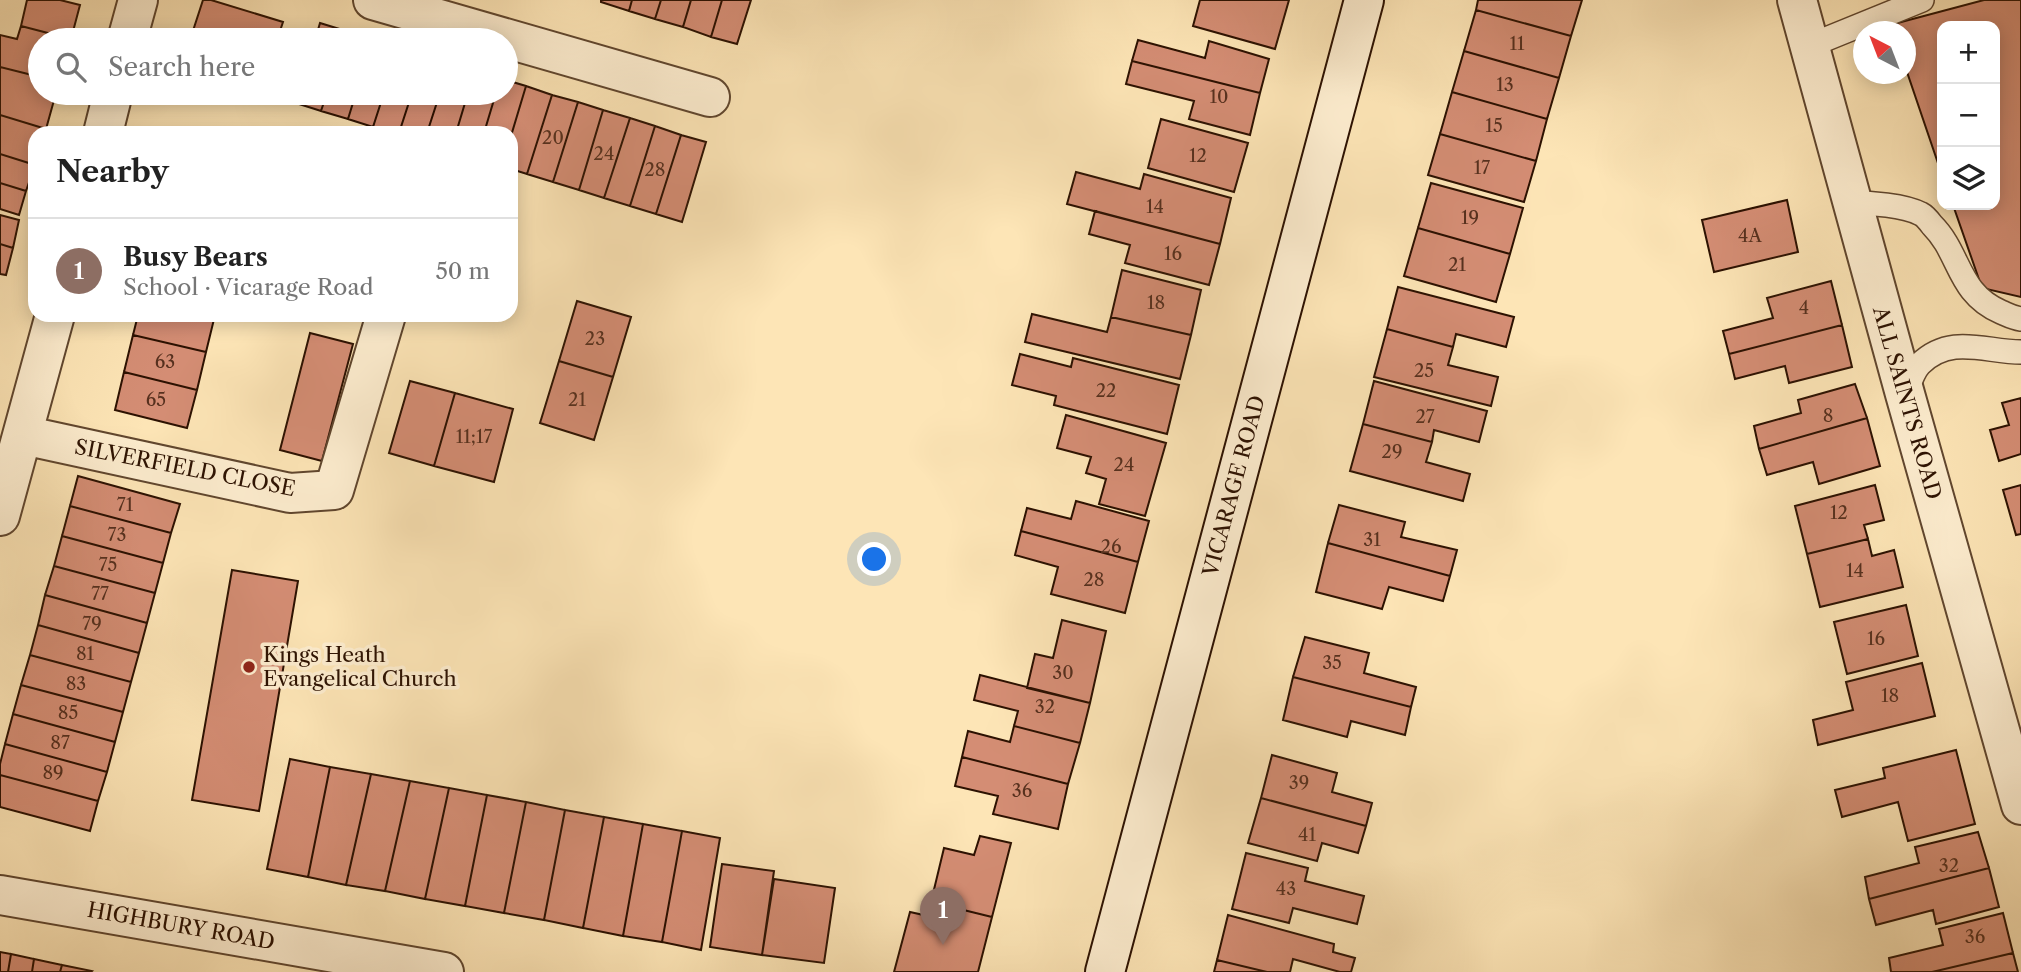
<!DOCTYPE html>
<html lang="en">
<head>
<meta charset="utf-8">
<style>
	:root { --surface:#fff; --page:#f6f6f6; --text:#222; --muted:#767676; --line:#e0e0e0; --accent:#7c3aed }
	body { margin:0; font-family:"Libre Caslon Text",serif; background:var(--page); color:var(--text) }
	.controls { position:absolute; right:21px; top:21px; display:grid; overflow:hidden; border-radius:14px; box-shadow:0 4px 18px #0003 }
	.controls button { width:63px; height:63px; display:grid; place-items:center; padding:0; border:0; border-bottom:2px solid var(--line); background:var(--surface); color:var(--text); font:35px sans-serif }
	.compass { position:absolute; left:1853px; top:21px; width:63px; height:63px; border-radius:50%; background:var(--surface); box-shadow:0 4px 18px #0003; rotate:318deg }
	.you { position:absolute; left:875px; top:560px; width:24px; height:24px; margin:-18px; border:5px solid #fff; border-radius:50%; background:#1a73e8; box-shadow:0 0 0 10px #1a73e833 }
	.badge { display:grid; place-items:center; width:46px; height:46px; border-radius:50%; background:var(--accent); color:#fff; font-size:23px; font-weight:700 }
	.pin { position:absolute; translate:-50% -58px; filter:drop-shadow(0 2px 4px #0008) }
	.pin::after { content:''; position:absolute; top:37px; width:24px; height:21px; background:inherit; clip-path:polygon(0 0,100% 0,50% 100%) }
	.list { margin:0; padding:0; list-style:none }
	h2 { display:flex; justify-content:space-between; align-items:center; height:91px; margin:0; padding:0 28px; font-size:30px }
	h2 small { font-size:23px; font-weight:400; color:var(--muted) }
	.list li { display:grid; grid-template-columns:46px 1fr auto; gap:21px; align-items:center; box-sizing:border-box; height:105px; padding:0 28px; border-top:2px solid var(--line) }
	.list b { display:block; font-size:26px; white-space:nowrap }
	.list p { margin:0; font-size:23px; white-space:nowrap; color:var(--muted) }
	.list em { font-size:23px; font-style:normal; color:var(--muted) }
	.icon { flex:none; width:38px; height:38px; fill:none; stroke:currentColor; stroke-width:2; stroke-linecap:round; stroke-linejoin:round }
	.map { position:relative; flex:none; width:2021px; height:972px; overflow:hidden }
	.search { position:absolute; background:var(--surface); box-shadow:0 4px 18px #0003; left:28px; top:28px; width:490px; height:77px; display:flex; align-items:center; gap:18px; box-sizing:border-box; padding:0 24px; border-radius:38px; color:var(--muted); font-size:26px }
	.panel { position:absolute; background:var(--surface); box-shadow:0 4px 18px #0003; left:28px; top:126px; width:490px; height:196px; border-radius:21px }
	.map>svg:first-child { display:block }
	.building { fill:#d48d74; stroke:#2c1101; stroke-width:2 }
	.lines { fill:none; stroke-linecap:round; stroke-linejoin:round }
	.lane-casing { stroke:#60462e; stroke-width:26 }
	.street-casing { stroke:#60462e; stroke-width:42 }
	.secondary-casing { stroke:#2c1101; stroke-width:42 }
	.lane { stroke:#feeed0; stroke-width:23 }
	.street { stroke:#feeed0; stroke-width:38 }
	.secondary { stroke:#feeed0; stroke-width:38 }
	.poi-dot { fill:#8f2418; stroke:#feeed0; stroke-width:2.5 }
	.labels { text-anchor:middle; stroke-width:7; stroke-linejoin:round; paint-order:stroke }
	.number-label { font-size:18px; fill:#56301e }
	.street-label { font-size:21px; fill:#2c1101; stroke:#feeed0 }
	.poi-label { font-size:21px; fill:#2c1101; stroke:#feeed0; text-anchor:start }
</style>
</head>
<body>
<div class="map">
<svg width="2021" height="972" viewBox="0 0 2021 972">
	<rect width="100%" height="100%" fill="#fde5b6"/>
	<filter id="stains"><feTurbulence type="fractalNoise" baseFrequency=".00286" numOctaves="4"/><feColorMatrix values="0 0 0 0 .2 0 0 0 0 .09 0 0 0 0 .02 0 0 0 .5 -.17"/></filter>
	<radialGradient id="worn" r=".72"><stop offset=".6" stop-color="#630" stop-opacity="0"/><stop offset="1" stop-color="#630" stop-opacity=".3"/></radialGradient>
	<path class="building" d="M27,0H60L80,5L71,39L21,26Z
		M203,0H211L283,22L277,40H190Z
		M601,0H632L629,11L601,2Z
		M632,0H661L655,19L629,11Z
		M661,0H691L683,27L655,19Z
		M691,0H722L711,37L683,27Z
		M722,0H751L737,44L711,37Z
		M1200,0H1289L1275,49L1193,26Z
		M1478,0H1582L1571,36L1476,10Z
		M1984,0H2021V297L1982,288L1953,205H1995V26H1942V175L1906,69V32H1892L1890,25Z
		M1476,10L1571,36L1559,78L1464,51Z
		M320,23L346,31L344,40H315Z
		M21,26L71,39L40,40V77L0,67V35L17,39Z
		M346,31L372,39V40H344Z
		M1138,40L1205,58L1209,41L1269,59L1260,93L1132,61Z
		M1464,51L1559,78L1547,119L1452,92Z
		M1132,61L1260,93L1250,135L1189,119L1194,101L1126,84Z
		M0,67L40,77V93H56L46,129L0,115Z
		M506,80L526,86L511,136V133H484L496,93H506Z
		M526,86L552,95L527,174L511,169V136Z
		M1452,92L1547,119L1536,161L1440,134Z
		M299,93H327L321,111L296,103Z
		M327,93H356L348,119L321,111Z
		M356,93H384L373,127L348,119Z
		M384,93H412L399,133L373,127Z
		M412,93H440L427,133H399Z
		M440,93H468L456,133H427Z
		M468,93H496L484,133H456Z
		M552,95L578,102L553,182L527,174Z
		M578,102L603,110L579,190L553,182Z
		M603,110L630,118L604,198L579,190Z
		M0,115L46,129L45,133H35V165L0,154Z
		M630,118L655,126L630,206L604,198Z
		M1161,119L1248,143L1234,192L1148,168Z
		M655,126L681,135L656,214L630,206Z
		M1440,134L1536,161L1524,202L1428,175Z
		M681,135L706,142L682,222L656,214Z
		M0,154L35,165L26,191L0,183Z
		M1076,172L1140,189L1144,174L1231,198L1220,244L1067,204Z
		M0,183L26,191L19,215L0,209Z
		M1431,183L1523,208L1510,254L1418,228Z
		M1787,200L1798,252L1714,272L1702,220Z
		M1095,211L1220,244L1209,285L1125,263L1130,245L1089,234Z
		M0,215L19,220L13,248L0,244Z
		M1418,228L1510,254L1496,302L1404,276Z
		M0,244L13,248L6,275L0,274Z
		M1122,270L1201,290L1191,335L1111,317Z
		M1831,281L1842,325L1729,354L1723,331L1773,318L1767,298Z
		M1398,287L1514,317L1506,347L1456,334L1453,347L1387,329Z
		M577,301L631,317L613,377L559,361Z
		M1032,314L1107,332L1111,317L1191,335L1180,379L1025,342Z
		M138,315H215L206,352L133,335Z
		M1842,325L1852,367L1789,383L1785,366L1735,379L1729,354Z
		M1387,329L1453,347L1448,365L1498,377L1491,406L1374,377Z
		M310,333L353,344L322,461L280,450Z
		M133,335L206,352L197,390L124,372Z
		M1020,354L1071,367L1073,358L1179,385L1167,434L1054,405L1056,396L1012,385Z
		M559,361L613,377L594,440L540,423Z
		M124,372L197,390L187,428L115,410Z
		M410,381L455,393L434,466L389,453Z
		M1374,381L1487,411L1479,442L1434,430L1432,442L1363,424Z
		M1855,384L1867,418L1759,449L1754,426L1801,413L1798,400Z
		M455,393L513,409L494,482L434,466Z
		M2021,398V454L1999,461L1990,430L2009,425L2002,403Z
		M1066,415L1166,443L1145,516L1099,504L1106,479L1086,473L1091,457L1057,448Z
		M1867,418L1880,466L1819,484L1813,462L1767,475L1759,449Z
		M1363,424L1432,442L1426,462L1470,474L1463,501L1350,471Z
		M78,476L180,504L171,533L70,506Z
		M1875,485L1884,520L1864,525L1868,539L1807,554L1795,506Z
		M2021,485V534L2016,535L2003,490Z
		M1076,501L1149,521L1138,562L1021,531L1027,508L1071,519Z
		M1339,505L1405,522L1401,537L1457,550L1450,576L1328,543Z
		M70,506L171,533L163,563L62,536Z
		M1021,531L1138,562L1125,613L1051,594L1058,567L1015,555Z
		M62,536L163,563L155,593L54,566Z
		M1868,539L1872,556L1894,550L1903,587L1820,607L1807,554Z
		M1328,543L1450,576L1443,601L1389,587L1382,609L1316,592Z
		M54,566L155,593L147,623L45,595Z
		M232,570L298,581L259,811L192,800Z
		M45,595L147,623L139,653L38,625Z
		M1906,605L1918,656L1847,674L1834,622Z
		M1062,620L1106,631L1090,703L1027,688L1035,654L1053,658Z
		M38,625L139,653L131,682L30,655Z
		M1305,637L1369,653L1364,673L1416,687L1411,707L1293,677Z
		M30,655L131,682L123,712L21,685Z
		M1922,663L1935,716L1818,745L1813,720L1853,710L1846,682Z
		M980,675L1090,703L1080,743L1014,726L1018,711L974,700Z
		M1293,677L1411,707L1405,735L1351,721L1347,737L1283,720Z
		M21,685L123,712L115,742L13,714Z
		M13,714L115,742L107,772L5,744Z
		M1014,726L1080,743L1068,784L962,757L968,731L1010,742Z
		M5,744L107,772L98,801L0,775V764Z
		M1956,750L1975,824L1908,841L1898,802L1842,817L1835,790L1885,778L1883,768Z
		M1272,755L1337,773L1332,792L1372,803L1366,826L1261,798Z
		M962,757L1068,784L1058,829L993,814L998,796L955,786Z
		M290,759L330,767L308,877L267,869Z
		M330,767L371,774L346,885L308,877Z
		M371,774L410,781L385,891L346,885Z
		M0,775L98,801L90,831L0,807Z
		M410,781L449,788L425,899L385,891Z
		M449,788L487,795L465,906L425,899Z
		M487,795L526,802L504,913L465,906Z
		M1261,798L1366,826L1358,853L1322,843L1317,861L1248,843Z
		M526,802L565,810L544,920L504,913Z
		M565,810L604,817L583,928L544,920Z
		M604,817L643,824L623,936L583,928Z
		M643,824L682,831L662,942L623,936Z
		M682,831L720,838L701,950L662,942Z
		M1978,832L1989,868L1869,899L1865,877L1919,863L1915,847Z
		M980,836L1011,843L992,917L931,902L944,848L974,855Z
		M1246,853L1308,868L1305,881L1364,896L1357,924L1293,908L1289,923L1232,909Z
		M722,864L774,871L762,955L710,947Z
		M1989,868L1999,907L1936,924L1933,910L1876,925L1869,899Z
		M774,879L835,888L824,963L762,955Z
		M931,902L992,917L978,972H894L910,912L928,916Z
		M2003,913L2013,953L1932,972H1891L1889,958L1943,945L1939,929Z
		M1228,915L1334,944L1333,952L1355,958L1351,972H1340L1293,959L1290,972H1267L1217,960Z
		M0,952L11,954L8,972H0Z
		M2013,953L2018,972H1932Z
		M11,954L34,959L32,972H8Z
		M34,959L62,965L60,972H32Z
		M1217,960L1267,972H1214Z
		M62,965L92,971L91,972H60Z"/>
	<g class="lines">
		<defs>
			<path id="lane" d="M1809,46L1922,0
				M1852,203C1870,203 1904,205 1921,214C1925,216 1929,221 1932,225C1961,254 1957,293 2001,312C2008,315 2013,318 2021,319
				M1905,394C1909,385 1913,371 1920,364C1951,334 1985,352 2021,352"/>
			<path id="street" d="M373,0L710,97
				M1797,0L1905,394L2021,805
				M127,40L138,0
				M103,133L113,93
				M23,435L290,493L334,490L386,315
				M0,516L55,315
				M0,895L444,972"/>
			<path id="secondary" d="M1105,972L1364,0"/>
		</defs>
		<use href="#lane" class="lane-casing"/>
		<use href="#street" class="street-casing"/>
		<use href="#secondary" class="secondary-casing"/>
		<use href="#lane" class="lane"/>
		<use href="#street" class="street"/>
		<use href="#secondary" class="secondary"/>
	</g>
	<circle class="poi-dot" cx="249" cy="667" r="7"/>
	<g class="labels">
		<g class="number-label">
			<text x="1517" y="50">11</text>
			<text x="1505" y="91">13</text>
			<text x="1219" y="103">10</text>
			<text x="1494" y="132">15</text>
			<text x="553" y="144">20</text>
			<text x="604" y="160">24</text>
			<text x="1198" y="162">12</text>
			<text x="1482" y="174">17</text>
			<text x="655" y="176">28</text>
			<text x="1155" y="213">14</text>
			<text x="1470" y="224">19</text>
			<text x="1750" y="242">4A</text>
			<text x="1173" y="260">16</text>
			<text x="1457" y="271">21</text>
			<text x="1156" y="309">18</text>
			<text x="1804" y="314">4</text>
			<text x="595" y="345">23</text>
			<text x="165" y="368">63</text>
			<text x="1424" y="377">25</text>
			<text x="1106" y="397">22</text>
			<text x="156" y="406">65</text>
			<text x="577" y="406">21</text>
			<text x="1828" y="422">8</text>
			<text x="1425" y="423">27</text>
			<text x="474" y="443">11;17</text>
			<text x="1392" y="458">29</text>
			<text x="1124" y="471">24</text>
			<text x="125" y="511">71</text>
			<text x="1839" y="519">12</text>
			<text x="117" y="541">73</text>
			<text x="1372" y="546">31</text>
			<text x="1111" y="553">26</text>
			<text x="108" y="571">75</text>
			<text x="1855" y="577">14</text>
			<text x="1094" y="586">28</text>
			<text x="100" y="600">77</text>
			<text x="92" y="630">79</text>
			<text x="1876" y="645">16</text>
			<text x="85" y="660">81</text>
			<text x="1332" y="669">35</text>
			<text x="1063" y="679">30</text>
			<text x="76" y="690">83</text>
			<text x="1890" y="702">18</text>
			<text x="1045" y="713">32</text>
			<text x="68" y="719">85</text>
			<text x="60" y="749">87</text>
			<text x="53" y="779">89</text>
			<text x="1299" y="789">39</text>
			<text x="1022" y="797">36</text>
			<text x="1307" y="841">41</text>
			<text x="1949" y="872">32</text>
			<text x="1286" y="895">43</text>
			<text x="1975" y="943">36</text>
		</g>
		<g class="street-label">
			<text transform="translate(1907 403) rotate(74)" y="7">ALL SAINTS ROAD</text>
			<text transform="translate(185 468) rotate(11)" y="7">SILVERFIELD CLOSE</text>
			<text transform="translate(1234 486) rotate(-75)" y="7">VICARAGE ROAD</text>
			<text transform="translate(181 926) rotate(10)" y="7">HIGHBURY ROAD</text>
		</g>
		<g class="poi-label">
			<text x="263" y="662">Kings Heath<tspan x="263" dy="24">Evangelical Church</tspan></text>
		</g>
	</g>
	<rect width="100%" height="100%" filter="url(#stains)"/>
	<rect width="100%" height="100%" fill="url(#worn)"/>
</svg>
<div class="controls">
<button>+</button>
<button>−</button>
<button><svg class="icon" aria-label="layers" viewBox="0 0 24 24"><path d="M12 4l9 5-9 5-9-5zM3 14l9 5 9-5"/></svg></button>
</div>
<svg class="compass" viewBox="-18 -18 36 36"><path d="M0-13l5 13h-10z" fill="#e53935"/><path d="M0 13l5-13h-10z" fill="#767676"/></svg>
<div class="you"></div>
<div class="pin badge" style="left:943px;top:945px;background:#8d6e63">1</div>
<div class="search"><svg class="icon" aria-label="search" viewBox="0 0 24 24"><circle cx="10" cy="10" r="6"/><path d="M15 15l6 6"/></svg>Search here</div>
<section class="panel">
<h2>Nearby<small></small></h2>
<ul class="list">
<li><span class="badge" style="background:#8d6e63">1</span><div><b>Busy Bears</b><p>School · Vicarage Road</p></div><em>50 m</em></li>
</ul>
</section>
</div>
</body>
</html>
